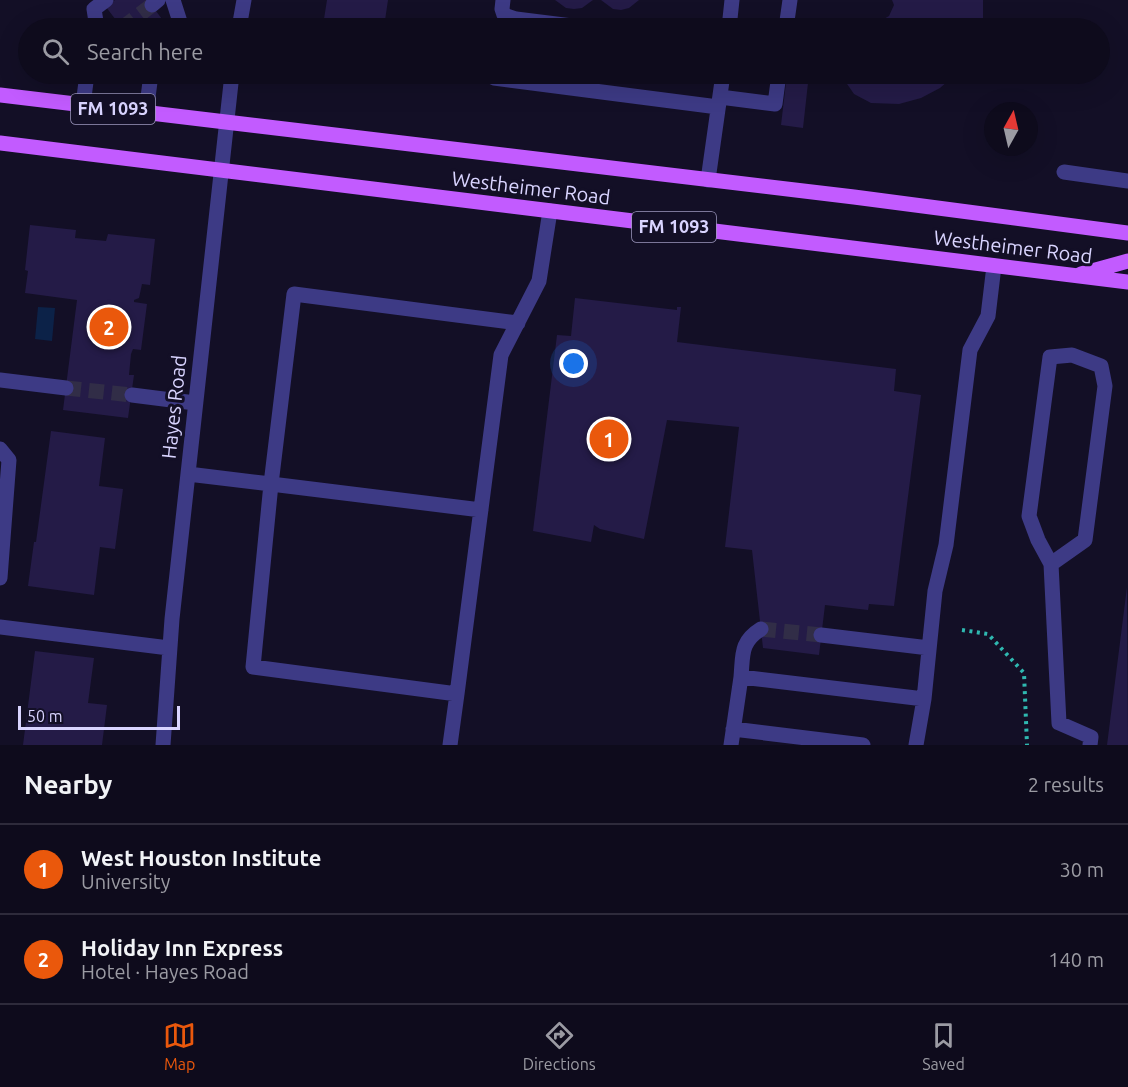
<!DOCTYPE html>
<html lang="en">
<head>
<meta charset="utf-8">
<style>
	:root { --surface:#0e0b1c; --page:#1c1929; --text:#f1f3f6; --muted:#9b9ba3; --line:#2e2b3b; --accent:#ea580c }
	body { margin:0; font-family:Ubuntu,sans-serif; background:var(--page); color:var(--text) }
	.compass { position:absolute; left:984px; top:102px; width:54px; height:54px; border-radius:50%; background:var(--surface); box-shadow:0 6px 24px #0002; rotate:8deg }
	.scale { position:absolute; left:18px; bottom:15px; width:162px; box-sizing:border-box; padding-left:6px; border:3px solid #d9d4ff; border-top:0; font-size:16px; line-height:21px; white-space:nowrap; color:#d9d4ff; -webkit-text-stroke:4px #130f26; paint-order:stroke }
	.you { position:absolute; left:574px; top:364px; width:21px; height:21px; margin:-15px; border:4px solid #fff; border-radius:50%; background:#1a73e8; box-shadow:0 0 0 9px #1a73e833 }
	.badge { display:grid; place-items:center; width:39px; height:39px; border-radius:50%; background:var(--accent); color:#fff; font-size:20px; font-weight:700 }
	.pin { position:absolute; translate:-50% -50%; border:3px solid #fff; box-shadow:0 2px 6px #0006 }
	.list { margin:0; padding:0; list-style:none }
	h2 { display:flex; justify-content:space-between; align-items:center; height:78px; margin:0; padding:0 24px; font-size:26px }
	h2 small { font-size:20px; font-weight:400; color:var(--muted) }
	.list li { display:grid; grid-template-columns:39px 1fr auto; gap:18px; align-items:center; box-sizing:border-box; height:90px; padding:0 24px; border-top:2px solid var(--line) }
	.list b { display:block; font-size:22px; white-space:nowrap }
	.list p { margin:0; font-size:20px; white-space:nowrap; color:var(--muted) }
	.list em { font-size:20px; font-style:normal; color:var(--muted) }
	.icon { flex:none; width:33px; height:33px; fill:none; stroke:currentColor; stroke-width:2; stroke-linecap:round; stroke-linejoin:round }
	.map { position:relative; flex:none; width:1128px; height:745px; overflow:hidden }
	.search { position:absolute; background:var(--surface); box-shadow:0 6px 24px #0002; left:18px; right:18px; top:18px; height:66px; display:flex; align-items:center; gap:15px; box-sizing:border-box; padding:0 21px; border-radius:33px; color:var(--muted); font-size:22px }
	.sheet { height:258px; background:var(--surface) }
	nav { display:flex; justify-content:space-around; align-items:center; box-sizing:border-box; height:84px; border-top:2px solid var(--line); background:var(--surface); font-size:16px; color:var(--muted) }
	nav a { display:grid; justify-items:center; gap:3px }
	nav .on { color:var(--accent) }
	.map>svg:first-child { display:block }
	.water { fill:#0c2248 }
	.building { fill:#241b47 }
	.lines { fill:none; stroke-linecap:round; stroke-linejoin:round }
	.minor-tunnel { stroke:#312d47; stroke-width:15; stroke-dasharray:15 8; stroke-linecap:butt }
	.path { stroke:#2fb8b0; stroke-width:4; stroke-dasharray:3 4.5; stroke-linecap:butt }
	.minor { stroke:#3d3a85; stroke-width:15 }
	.major { stroke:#c25bff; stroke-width:15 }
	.labels { text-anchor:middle; stroke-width:6; stroke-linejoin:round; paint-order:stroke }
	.shield { fill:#130f26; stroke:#9e99be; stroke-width:1.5 }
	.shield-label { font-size:18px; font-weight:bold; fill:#d9d4ff }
	.street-label { font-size:20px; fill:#d9d4ff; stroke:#130f26 }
</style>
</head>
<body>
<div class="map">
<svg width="1128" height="745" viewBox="0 0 1128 745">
	<rect width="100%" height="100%" fill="#130f26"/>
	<path class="water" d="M38,307L55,308L52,341L35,339Z"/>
	<path class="building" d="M115,0H148L167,26L163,28H122L106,7Z
		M327,0H388L384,27L324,19Z
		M555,0H593L582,8L574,9L566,8Z
		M601,0H639L629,8L621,10L613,9Z
		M892,0H983V23L981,28H868L889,16L894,5Z
		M787,74H809L803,128L781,125Z
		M843,74H956L940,88L921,98L899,104L871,103L854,94L845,81Z
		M30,225L76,230L75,238L106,241L108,234L155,239L150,285L142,284L139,298L134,300V302L147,304L141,350L133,349L131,354L129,375H134L128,418L63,410L77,300L25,293L28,271L25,270Z
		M575,298L677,310V307H681L677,342L896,369L894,391L921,395L894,606L869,604L868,610L825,605L819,655L763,648L752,550L725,547L739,427L667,420L644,539L600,529L594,525L591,542L533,531L557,335L571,336Z
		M51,431L105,438L99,486L123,489L115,549L100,547L94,595L28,586L34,542H36Z
		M1127,587L1128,745H1107Z
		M35,651L94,658L88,703L107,705L102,745H23Z"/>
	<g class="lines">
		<path class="minor-tunnel" d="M122,28L152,5
			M66,388L132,395
			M761,629L821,635"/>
		<path class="path" d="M962,630L988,634L1024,673L1027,745"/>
		<path class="minor" d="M173,0L182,28
			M503,0L502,9L504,15L516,19L588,28
			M152,5L158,0
			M97,28L94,9L106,0
			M239,28L244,0
			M729,28L732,0
			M786,28L790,0
			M495,74L494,78L718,107
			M720,97L775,104L779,74
			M83,105L87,74
			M146,113L151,74
			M1064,172L1128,181
			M708,180L723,74
			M0,380L66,388
			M132,395L195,403
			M0,449L9,460L0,578
			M188,474L271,484L253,667L457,694L501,355L539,281L550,211
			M481,510L271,484L294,294L518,323
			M1051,564L1085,540L1105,386L1101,366L1072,355L1050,357L1029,516L1038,540L1051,564L1059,723L1091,737L1090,745
			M0,627L169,648
			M821,635L929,648
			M741,677C743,655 740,642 761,629
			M733,729L863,745
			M163,745L172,619L232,74
			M450,745L457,694
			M731,745L741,677L924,699L935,591L946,545L970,350L988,316L994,266
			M916,745L924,699"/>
		<path class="major" d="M0,95L854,197L1128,233
			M0,143L1128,282
			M1081,274L1128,261"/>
	</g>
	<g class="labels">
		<g class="shield">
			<rect x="71" y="94" width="84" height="30" rx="4.5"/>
			<rect x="632" y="212" width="84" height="30" rx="4.5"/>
		</g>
		<g class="shield-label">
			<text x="113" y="115">FM 1093</text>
			<text x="674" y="233">FM 1093</text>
		</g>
		<g class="street-label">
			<text transform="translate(531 188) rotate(7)" y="7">Westheimer Road</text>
			<text transform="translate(1013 247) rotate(7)" y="7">Westheimer Road</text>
			<text transform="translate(174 407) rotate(-84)" y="7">Hayes Road</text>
		</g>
	</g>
</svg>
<svg class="compass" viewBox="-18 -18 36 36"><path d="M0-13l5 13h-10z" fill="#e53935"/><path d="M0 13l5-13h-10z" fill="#9b9ba3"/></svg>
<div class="scale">50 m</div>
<div class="you"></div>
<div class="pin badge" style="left:609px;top:439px">1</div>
<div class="pin badge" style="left:109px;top:327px">2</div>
<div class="search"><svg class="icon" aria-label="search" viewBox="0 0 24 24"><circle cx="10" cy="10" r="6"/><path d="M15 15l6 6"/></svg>Search here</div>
</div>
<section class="sheet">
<h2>Nearby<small>2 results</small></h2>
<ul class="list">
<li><span class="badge">1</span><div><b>West Houston Institute</b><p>University</p></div><em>30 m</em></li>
<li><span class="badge">2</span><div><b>Holiday Inn Express</b><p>Hotel · Hayes Road</p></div><em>140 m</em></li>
</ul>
</section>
<nav>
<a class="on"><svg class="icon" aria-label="map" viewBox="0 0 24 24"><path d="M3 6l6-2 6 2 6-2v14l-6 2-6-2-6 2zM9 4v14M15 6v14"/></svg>Map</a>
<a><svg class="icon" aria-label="directions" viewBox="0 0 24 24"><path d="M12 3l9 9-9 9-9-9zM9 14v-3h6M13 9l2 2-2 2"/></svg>Directions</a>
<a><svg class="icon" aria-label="saved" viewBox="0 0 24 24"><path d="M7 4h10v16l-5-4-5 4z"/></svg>Saved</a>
</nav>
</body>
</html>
